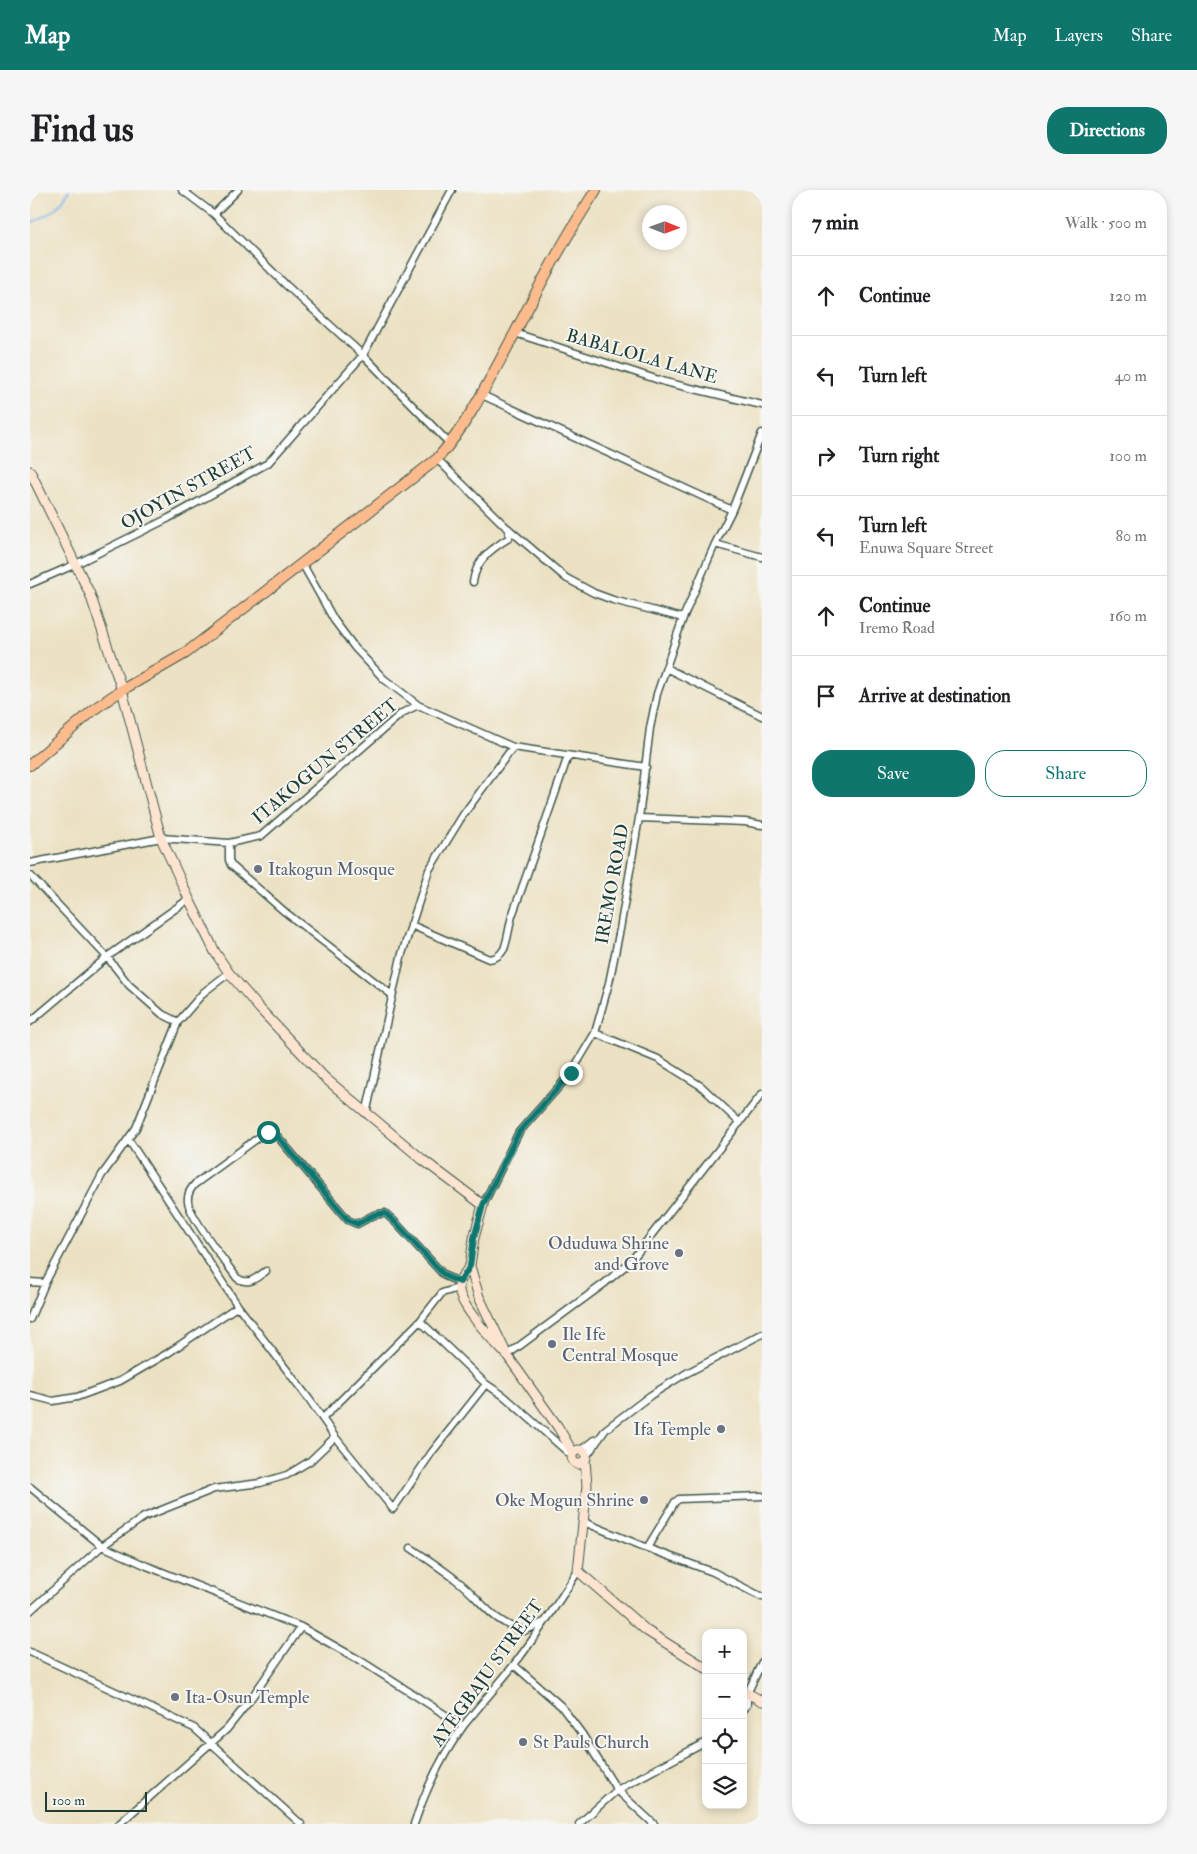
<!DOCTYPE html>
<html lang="en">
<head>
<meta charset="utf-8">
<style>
	:root { --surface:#fff; --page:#f6f6f6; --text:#202124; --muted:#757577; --line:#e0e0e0; --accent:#0f766e }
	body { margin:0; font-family:"IM FELL Double Pica",serif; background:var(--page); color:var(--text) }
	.controls { position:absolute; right:15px; bottom:15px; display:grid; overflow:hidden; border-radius:10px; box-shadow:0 2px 8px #0003 }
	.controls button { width:45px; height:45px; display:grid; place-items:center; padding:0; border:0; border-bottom:1px solid var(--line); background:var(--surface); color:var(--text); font:25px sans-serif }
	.compass { position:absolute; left:612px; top:15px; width:45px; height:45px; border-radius:50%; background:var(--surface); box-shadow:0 2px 8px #0003; rotate:91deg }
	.scale { position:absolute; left:15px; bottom:12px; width:102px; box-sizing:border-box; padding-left:5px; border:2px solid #1f3d34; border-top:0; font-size:14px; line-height:18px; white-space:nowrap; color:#1f3d34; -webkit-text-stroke:4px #f6f6f2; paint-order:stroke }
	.stop { position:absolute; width:15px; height:15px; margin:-11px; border:4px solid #0f766e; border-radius:50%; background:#fff }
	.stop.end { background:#0f766e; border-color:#fff; box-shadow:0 1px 5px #0008 }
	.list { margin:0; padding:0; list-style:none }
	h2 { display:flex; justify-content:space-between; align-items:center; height:65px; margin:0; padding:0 20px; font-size:21px }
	h2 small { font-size:16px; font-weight:400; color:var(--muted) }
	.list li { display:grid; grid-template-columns:32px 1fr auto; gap:15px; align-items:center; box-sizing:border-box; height:80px; padding:0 20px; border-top:1px solid var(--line) }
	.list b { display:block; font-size:19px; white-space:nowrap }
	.list p { margin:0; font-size:16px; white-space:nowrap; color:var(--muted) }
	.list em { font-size:16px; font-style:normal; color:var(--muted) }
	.actions { display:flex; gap:10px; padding:15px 20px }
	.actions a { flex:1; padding:11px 0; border:1px solid var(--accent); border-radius:20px; text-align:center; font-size:18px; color:var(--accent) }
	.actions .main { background:var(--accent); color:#fff }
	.icon { flex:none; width:28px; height:28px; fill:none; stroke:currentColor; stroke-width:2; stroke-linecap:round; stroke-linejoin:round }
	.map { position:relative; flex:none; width:732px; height:1634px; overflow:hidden; border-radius:20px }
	header { display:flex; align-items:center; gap:30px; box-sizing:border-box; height:70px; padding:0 25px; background:var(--accent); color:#fff }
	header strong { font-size:24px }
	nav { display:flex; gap:28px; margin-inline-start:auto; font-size:18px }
	.intro { display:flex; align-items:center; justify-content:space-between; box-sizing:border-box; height:120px; padding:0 30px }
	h1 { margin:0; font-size:35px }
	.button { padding:12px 22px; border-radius:20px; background:var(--accent); color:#fff; font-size:18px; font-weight:700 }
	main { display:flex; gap:30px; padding:0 30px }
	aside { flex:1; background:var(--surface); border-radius:20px; box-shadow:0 2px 8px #0003 }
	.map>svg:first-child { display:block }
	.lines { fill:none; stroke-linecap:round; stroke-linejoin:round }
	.stream { stroke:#7bb2ea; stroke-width:2 }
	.street-casing { stroke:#3e5649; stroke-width:9 }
	.secondary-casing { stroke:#3e5649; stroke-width:11 }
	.primary-casing { stroke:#3e5649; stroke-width:12 }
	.street { stroke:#fff; stroke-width:6 }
	.secondary { stroke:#fde4d1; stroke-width:9 }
	.primary { stroke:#fbbb8d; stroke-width:10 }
	.route { stroke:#0f766e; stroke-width:6 }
	.worship-dot { fill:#6b7280; stroke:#f6f6f2; stroke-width:2 }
	.labels { text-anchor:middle; stroke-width:4; stroke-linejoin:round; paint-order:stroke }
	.street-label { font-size:18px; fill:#1f3d34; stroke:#f6f6f2 }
	.worship-label { font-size:18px; fill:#5b616d; stroke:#f6f6f2; text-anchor:start }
</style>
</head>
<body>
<header>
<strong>Map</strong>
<nav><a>Map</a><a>Layers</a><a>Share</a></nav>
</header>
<div class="intro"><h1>Find us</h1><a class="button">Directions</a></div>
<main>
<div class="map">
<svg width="732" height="1634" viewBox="0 0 732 1634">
	<rect width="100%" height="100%" fill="#f6f6f2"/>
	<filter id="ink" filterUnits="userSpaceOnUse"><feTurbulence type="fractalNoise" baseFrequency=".02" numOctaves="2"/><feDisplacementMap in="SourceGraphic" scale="10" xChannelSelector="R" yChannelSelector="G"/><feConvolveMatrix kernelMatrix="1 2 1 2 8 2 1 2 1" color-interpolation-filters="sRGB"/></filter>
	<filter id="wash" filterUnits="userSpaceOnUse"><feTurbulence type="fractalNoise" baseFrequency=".0096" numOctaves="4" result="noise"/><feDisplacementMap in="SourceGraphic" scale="20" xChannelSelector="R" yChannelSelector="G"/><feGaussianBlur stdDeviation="1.12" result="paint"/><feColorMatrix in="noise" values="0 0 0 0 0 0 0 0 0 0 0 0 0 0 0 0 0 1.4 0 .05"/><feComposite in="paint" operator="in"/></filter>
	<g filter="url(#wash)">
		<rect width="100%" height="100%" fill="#ece1c3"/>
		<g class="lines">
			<path class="stream" d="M0,34C17,25 31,18 39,0"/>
		</g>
	</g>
	<g filter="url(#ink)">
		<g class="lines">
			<defs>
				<path id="street" d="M152,0L184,24L256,95L333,165L420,254
					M184,24L208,0
					M485,143L635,192L732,215
					M452,205L702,320
					M407,269L474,335L536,388L564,403L583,410L653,428
					M685,354L732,367
					M272,373L304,430L325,458L354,489L388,515L483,557L616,577
					M443,392C446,370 461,359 479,348V339
					M0,394L46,374L139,328L238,273L333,165L422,0
					M636,478L732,526
					M609,628L715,632L732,635
					M199,653V670L201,675L255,722L362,805
					M0,673L131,648L199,653L231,646L372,523L388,515
					M0,685L77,767L99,795L132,824L148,832
					M381,735L459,769C466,768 470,766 474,759C478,749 479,737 482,726C501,673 520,619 538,566
					M0,832L77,767L159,709
					M565,843L628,869L671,896L710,933
					M336,924L371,767L399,680L433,625L483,557
					M98,949L208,1116L279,1209L305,1247L363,1319L402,1262L456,1194
					M453,1015L489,942L541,883L565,843L579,793L590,739L609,628L620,538L627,504L653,428L685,354L702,320L732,243
					M236,1081C226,1088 219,1096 207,1088C196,1073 160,1027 158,1012C157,1004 160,999 165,994L232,945L241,942L248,947L318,1030L327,1034L344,1025L355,1023L366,1033L412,1083L417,1087L430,1092
					M0,1092L15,1093
					M0,1129L15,1093L72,985L106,938L148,832L174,802L199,783
					M390,1131L412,1103L428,1098
					M477,1165L575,1093L601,1071L732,904
					M0,1205L23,1211L47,1207L90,1191L138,1163L208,1116
					M293,1228L390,1131L456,1194L474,1206L542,1266
					M551,1260L564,1250
					M556,1267L576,1239L621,1205L655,1184L732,1144
					M0,1297L72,1356L117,1376L271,1437L331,1471L433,1536
					M554,1332L617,1358L645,1312L649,1309L732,1306
					M381,1358C396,1368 411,1378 425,1389C452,1409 459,1431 494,1441L514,1432
					M617,1358L683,1382L732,1407
					M0,1421L72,1356L114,1327L184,1299L230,1293L257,1285L280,1271L305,1247
					M0,1462L164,1538L271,1634
					M484,1475L531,1516L552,1544L587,1600L624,1634
					M713,1519L717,1515V1504L732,1472
					M89,1634L197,1539L217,1514L271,1437
					M384,1634C396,1599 412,1565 434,1535C450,1515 467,1496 483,1476C507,1445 528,1413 548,1381
					M549,1634L587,1600L676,1552"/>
				<path id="secondary" d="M0,281L60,404L92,500L131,648L159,709L185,762L199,783L230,819L295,888L393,970L453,1015L444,1048L440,1076L449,1107L477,1165L528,1237L543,1263
					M440,1076C436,1082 429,1089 429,1097C427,1112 462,1150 473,1161
					M542 1267a7 7 0 1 1 14 0a7 7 0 1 1-14 0Z
					M555,1270L557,1296L548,1381L617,1441L676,1478
					M713,1501L732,1511"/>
				<path id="primary" d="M0,575L67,517L92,500L156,463L407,269C440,232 461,186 485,143C510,94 536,46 566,0"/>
			</defs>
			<use href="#street" class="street-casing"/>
			<use href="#secondary" class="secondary-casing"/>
			<use href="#primary" class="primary-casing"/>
			<use href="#street" class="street"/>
			<use href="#secondary" class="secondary"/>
			<use href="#primary" class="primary"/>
		</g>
	</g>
	<g class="lines" filter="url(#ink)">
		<path class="route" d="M238,942H241L248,947L318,1030L327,1034L344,1025L355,1023L366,1033L412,1083L417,1087L430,1092L440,1076L444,1048L453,1015L489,942L541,883"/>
	</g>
	<g class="worship-dot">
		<circle cx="228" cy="679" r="5"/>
		<circle cx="649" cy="1063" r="5"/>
		<circle cx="522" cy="1154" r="5"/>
		<circle cx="691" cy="1239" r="5"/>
		<circle cx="614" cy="1310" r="5"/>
		<circle cx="145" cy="1507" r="5"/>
		<circle cx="493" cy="1552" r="5"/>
	</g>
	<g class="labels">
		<g class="street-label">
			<text transform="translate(612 166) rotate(16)" y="6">BABALOLA LANE</text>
			<text transform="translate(158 298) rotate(-29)" y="6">OJOYIN STREET</text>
			<text transform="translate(295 571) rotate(-40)" y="6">ITAKOGUN STREET</text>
			<text transform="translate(582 694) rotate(-80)" y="6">IREMO ROAD</text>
			<text transform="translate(457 1483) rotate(-54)" y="6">AYEGBAJU STREET</text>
		</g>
		<g class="worship-label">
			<text x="238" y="685">Itakogun Mosque</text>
			<text x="639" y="1059" text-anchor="end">Oduduwa Shrine<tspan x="639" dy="21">and Grove</tspan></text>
			<text x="532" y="1150">Ile Ife<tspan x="532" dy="21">Central Mosque</tspan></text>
			<text x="681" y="1245" text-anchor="end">Ifa Temple</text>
			<text x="604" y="1316" text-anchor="end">Oke Mogun Shrine</text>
			<text x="155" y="1513">Ita-Osun Temple</text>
			<text x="503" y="1558">St Pauls Church</text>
		</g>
	</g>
</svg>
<div class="controls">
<button>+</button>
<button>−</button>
<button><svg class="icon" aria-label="locate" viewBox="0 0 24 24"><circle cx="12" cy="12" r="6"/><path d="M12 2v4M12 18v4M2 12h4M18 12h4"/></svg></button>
<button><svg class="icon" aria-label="layers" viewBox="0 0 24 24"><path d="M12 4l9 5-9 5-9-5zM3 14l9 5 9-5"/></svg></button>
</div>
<svg class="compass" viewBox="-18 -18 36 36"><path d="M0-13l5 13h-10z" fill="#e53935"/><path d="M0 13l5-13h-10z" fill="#757577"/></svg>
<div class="scale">100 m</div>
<div class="stop" style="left:238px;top:942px"></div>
<div class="stop end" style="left:541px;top:883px"></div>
</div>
<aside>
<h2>7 min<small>Walk · 500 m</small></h2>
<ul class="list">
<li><svg class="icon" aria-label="ahead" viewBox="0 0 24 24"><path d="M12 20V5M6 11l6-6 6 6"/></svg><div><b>Continue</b></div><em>120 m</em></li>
<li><svg class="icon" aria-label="left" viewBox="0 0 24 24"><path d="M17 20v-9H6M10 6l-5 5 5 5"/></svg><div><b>Turn left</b></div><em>40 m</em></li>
<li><svg class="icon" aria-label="right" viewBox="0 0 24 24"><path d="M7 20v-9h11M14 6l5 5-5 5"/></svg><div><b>Turn right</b></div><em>100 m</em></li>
<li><svg class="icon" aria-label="left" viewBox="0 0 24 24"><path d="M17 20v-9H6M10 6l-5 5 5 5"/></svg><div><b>Turn left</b><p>Enuwa Square Street</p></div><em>80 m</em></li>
<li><svg class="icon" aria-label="ahead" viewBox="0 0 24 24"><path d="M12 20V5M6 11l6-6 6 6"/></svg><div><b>Continue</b><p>Iremo Road</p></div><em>160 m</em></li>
<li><svg class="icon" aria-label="arrive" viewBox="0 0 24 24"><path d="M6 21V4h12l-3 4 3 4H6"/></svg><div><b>Arrive at destination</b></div></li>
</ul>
<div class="actions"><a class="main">Save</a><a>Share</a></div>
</aside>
</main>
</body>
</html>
